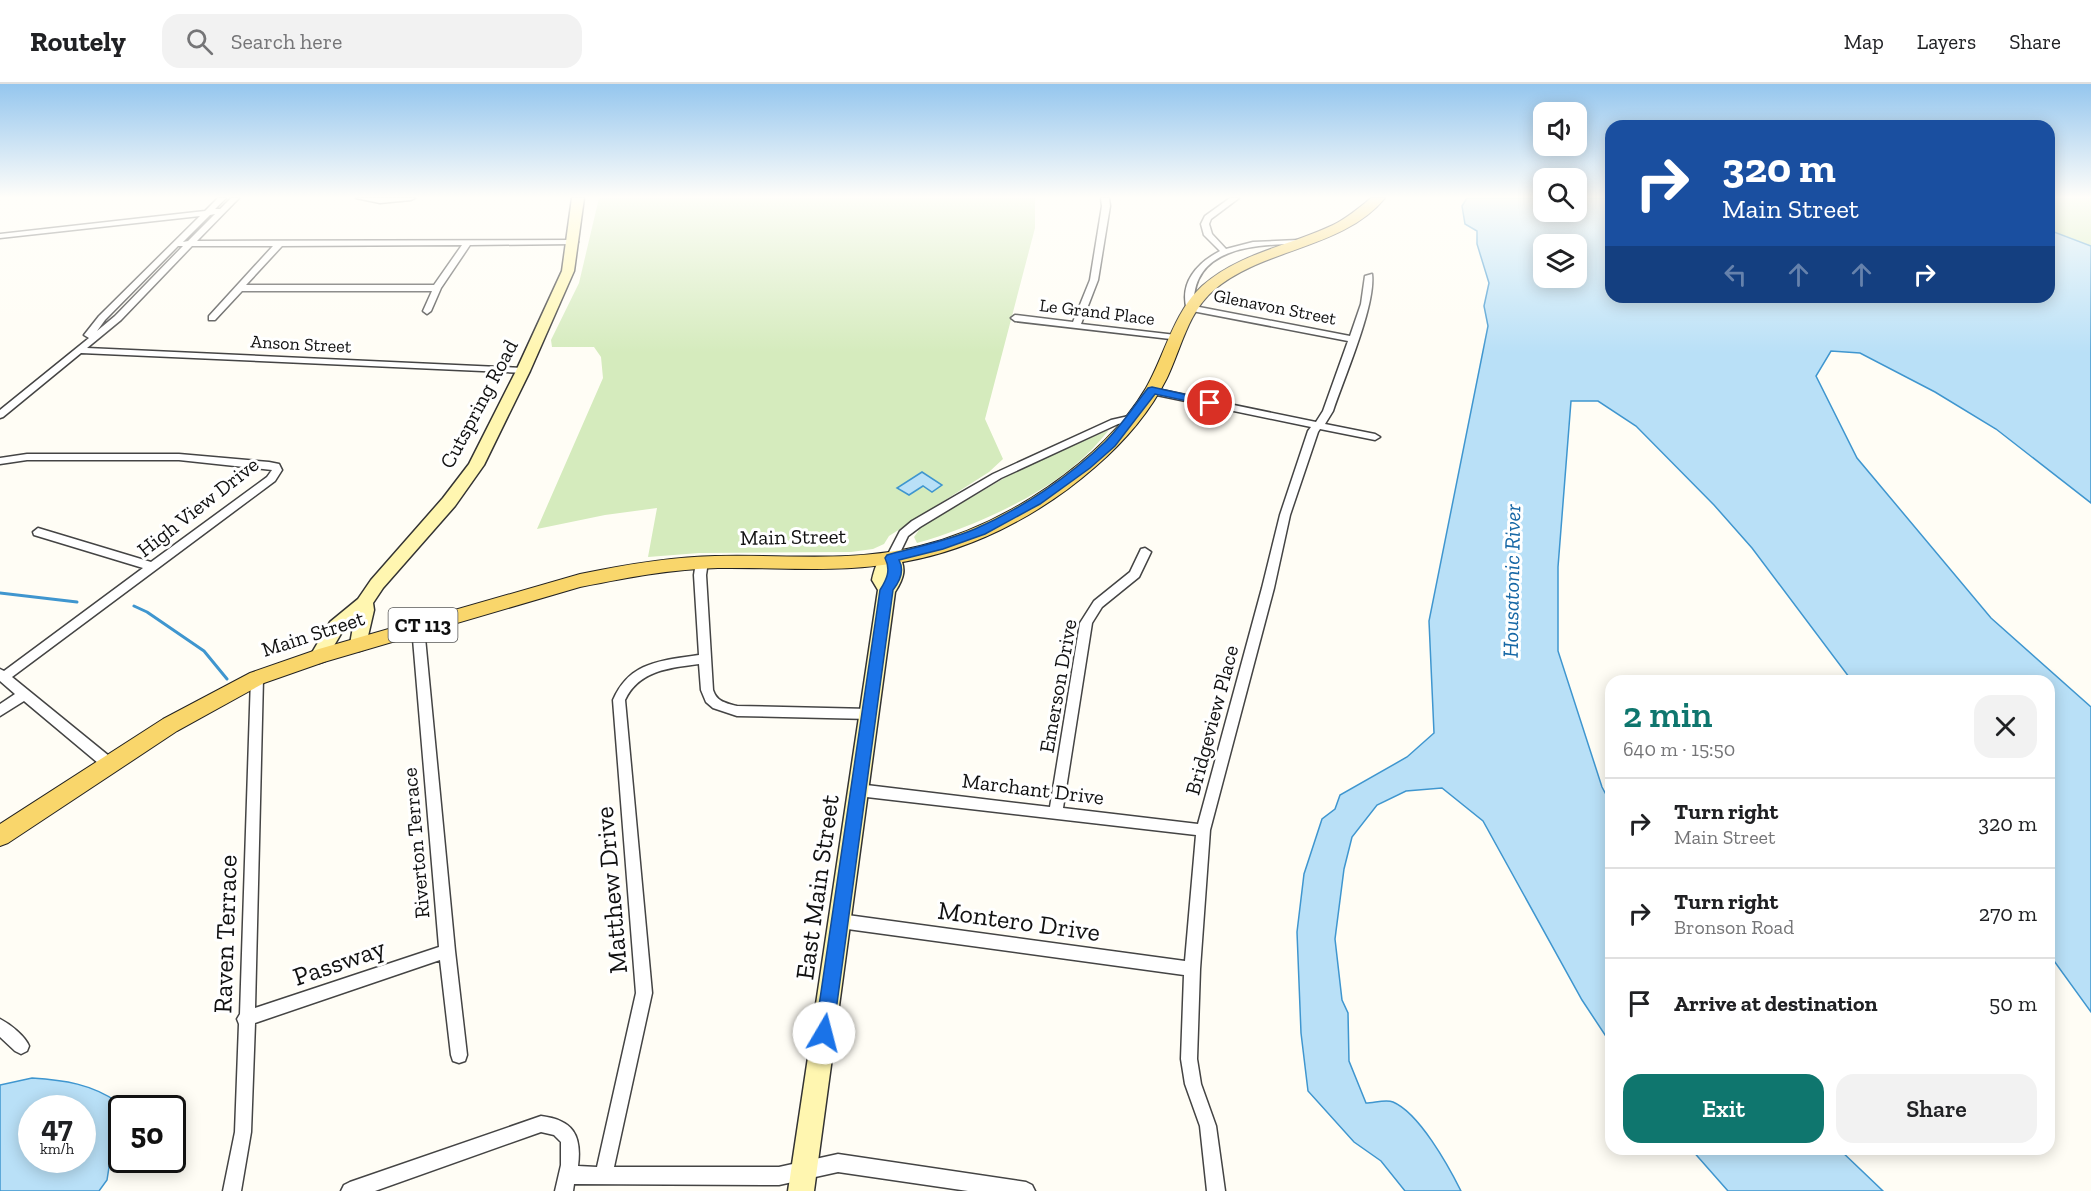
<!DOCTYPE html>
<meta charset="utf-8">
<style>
:root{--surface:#fff;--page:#f2f2f2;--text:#202124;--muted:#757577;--line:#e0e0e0;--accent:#0f766e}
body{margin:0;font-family:"Zilla Slab",serif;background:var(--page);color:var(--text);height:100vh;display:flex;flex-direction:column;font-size:22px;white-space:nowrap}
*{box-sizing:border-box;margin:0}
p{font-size:20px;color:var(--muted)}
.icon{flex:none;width:33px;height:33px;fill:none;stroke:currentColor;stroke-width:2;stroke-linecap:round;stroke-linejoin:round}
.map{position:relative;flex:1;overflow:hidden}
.panel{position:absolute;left:1605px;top:591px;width:450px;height:480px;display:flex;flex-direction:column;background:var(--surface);border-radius:18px;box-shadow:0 3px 15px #0003}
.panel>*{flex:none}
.guide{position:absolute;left:1605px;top:36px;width:450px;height:183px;border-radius:18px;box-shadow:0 3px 15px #0003;background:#1a4fa0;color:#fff;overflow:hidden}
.tools{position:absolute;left:1533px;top:18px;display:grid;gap:12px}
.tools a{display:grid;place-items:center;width:54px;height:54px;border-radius:12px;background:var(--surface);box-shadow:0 3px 15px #0003;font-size:30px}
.speed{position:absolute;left:18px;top:1011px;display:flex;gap:12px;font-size:30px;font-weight:700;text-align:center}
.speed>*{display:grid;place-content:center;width:78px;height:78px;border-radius:50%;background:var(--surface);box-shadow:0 3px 15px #0003;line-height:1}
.speed small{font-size:15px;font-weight:400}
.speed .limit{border:3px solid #111;border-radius:9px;background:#fff;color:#111}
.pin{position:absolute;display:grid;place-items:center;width:51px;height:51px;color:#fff;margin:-26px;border:3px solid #fff;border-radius:50%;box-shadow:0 2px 6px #0007}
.me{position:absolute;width:66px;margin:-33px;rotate:8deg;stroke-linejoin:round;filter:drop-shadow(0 0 4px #0008)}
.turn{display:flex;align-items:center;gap:21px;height:126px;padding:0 18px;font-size:27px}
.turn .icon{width:78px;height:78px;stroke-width:2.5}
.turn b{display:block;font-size:42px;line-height:51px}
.lanes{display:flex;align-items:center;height:57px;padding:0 18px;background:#0003;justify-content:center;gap:30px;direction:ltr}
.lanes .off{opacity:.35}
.round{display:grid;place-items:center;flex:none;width:63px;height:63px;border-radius:18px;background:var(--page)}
.overview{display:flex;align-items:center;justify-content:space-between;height:102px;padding:0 18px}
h1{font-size:36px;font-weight:600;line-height:45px;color:var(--accent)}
.button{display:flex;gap:12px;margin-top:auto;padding:12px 18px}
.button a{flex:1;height:69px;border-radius:18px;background:var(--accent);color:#fff;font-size:24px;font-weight:600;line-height:69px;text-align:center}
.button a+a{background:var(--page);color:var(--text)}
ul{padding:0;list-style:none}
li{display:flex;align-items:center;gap:18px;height:90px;padding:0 18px;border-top:2px solid var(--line)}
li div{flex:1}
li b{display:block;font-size:22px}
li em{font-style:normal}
header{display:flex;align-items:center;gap:36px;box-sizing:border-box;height:84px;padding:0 30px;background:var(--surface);border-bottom:2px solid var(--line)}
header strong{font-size:28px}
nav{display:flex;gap:33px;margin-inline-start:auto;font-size:21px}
.search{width:420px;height:54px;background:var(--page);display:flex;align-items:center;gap:15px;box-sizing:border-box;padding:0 21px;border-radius:18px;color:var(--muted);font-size:22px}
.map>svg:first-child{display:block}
.green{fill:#d5ebbd}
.water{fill:#b9e0f7;stroke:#3f96cf;stroke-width:1.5;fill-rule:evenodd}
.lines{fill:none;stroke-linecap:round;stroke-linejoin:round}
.stream{stroke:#3f96cf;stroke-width:3}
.street-casing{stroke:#444;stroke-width:3}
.secondary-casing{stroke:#333;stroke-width:3}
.primary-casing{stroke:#222;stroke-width:2}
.street{fill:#fff;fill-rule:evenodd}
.secondary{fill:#fff6b0;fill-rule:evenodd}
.primary{fill:#f9d66b;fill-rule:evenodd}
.route{fill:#1a73e8;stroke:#114b97;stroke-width:1.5}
.labels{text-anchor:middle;stroke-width:6;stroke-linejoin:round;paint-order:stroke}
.far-street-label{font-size:18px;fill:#111;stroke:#fff}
.shield{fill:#fff;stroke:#585858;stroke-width:1.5}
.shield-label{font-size:20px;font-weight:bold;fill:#111}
.street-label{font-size:21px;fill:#111;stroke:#fff}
.water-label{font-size:22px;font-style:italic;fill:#1768a6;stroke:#fff}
.near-street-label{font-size:26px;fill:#111;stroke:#fff}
</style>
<header>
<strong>Routely</strong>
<div class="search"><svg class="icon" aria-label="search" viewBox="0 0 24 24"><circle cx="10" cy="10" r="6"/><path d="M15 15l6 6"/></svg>Search here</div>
<nav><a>Map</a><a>Layers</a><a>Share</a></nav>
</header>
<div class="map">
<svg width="2091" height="1107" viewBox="0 0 2091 1107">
<rect width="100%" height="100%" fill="#fffdf5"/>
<path class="green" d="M599,114H1035V144L985,335L1003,375L989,388L889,452L884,460L873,465L851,468L699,469L648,473L657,424L605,431L537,445L603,294L601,273L594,263H552L551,256L579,199Z
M2049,114H2091V162L2049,146Z
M1109,346C1101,355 1093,365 1084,373C1043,412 971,444 917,459L914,453L921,443L1023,383Z"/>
<path class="water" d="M1467,114H1543L1544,128H1576L1577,114H1611V213H2049V146L2091,162V419L1996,345L1935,308L1860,269L1831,267L1816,292L1857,374L1991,534L2091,623V928L2049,870V597H1852L1752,464L1714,421L1636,342L1598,317H1571L1558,483V567L1602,703L1611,720V960L1582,916L1483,737L1442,704L1406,707L1377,721L1352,753L1344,785L1335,855L1342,916L1348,929L1349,977L1366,1019C1374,1019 1386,1015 1393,1018C1419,1029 1448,1081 1461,1107H1405L1381,1077L1354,1058L1308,1007L1301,949L1297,848L1304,790L1322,735L1335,725L1340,711L1407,673L1434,649L1429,537L1488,242L1484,222L1489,199L1477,160V147L1465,140L1462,122ZM1544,160H1576V194H1544Z
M922,388L942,401L932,408L923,402L909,411L897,404Z
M32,994C64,996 92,1000 119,1019L107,1096L99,1107H0V1001ZM32,1024H82V1076H32Z
M1691,1065H1839L1883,1107H1728Z"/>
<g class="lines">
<path class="stream" d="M0,509L77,518
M134,522L147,528L204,567L227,595"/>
<defs>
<path id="street" d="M218,114H226L215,125H220L231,114H239L197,157L574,156L578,158L574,160L470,161L441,204L431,227L427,230L423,227L432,207H242L215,236H209V232L273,162H192L121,236L87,264L523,284L526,285V289L81,269L3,333L0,334V326L89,254L84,251L99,232L200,132L0,154V150L205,127ZM215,130L188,157L183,158L210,131ZM462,161L434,201H246L282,162ZM178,162H183L115,232L97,247L105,236Z
M356,114H415L411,116L380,119Z
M1101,114H1109L1110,122L1098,196L1081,240L1176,251L1179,252V256L1015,237L1011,234L1015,231L1073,238L1090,196L1102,122Z
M1230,114H1239L1211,135L1209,140L1212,150L1226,165L1253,158L1298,156L1302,158L1298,160C1254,160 1191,164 1194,222L1350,252L1361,220L1365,192L1372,190C1376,221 1344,294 1333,327L1325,340L1375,350L1380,353L1375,356L1320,345L1318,348L1290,431L1274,504L1210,746L1200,885L1197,975L1201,1000L1216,1042L1225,1107H1207L1200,1042L1185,1000L1181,975L1184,891L840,844L835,842L833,837L835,832L840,830L1185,877L1196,751L858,712L853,710L851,706L853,702L858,700L1050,723L1080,539L1094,517L1130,488L1141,465L1145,464L1151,468L1139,493L1102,523L1092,539L1063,724L1198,740L1262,504L1280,431L1308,347L1311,343L1152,310L1147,307L1152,304L1316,338L1323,327L1348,257L1187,226C1179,199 1197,179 1220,167L1204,151L1201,140L1205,132Z
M1133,331L1136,332V336L1118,340L1001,394L920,443L908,452L896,477L892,478L886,474L900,447L912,437L993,390L1111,336Z
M27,370H179L269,378L279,380L282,386L275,397L12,593L114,676L116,680L114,684L109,685L104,684L24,617L0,632V620L15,610L0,597V585L4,587L143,484L34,451L33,448L38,444L151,478L267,393L272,386L179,376H27L0,380V374Z
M702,474L708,478L706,491L713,606C717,618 726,619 737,622L870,625L875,627L876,630L875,633L870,635L737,632L713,624L706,618L701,606L699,580C670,584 639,586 625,616L652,909L614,1083H779L838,1070L1026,1098L1032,1101L1035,1107H968L838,1088L779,1101L574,1100L573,1107H555L561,1081V1058L554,1051L541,1048L375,1107H341L344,1101L350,1098L541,1032C573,1036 582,1051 578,1082L597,1083L636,909L613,616C630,577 661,577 699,571L694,491L696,478Z
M418,539L424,543L455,867L467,971L465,977L459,979L453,977L451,971L440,876L255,939L251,1048L241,1107H223L235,1048L239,940L237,935L240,930L251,594L253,591H261L263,594L255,924L439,863L412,543Z
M0,935C10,940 25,952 29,962L27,967L21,970L15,967L0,953Z"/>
<path id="secondary" d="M572,114H584L574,187L530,287L484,381L455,422L383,504L373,519L374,526L365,565L359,567L353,565L350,560L354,537L342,548L325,577L319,579L313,577L310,572L330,538L358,515L371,496L443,414L469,380L516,287L562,187Z
M892,468L898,470C907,484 904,494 895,508L814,1107H788L878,506L872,496C875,483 878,472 892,468Z"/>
<path id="primary" d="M1371,114H1385C1343,165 1263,164 1214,206C1188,228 1181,265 1167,294C1150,328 1124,358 1095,383C1038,433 965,470 890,480C833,489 775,483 718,484C671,485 625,494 580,503L324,578L264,599L177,647L8,759L0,762V740L163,635L250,589L319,565L580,490C624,481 669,473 715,472C783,470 853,479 920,462C1003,442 1102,378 1146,304C1165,271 1173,229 1202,202C1239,169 1289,162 1333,141C1347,134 1359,124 1371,114Z"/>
</defs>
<use href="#street" class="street-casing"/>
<use href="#secondary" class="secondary-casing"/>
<use href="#primary" class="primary-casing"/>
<use href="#street" class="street"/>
<use href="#secondary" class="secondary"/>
<use href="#primary" class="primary"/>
</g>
<linearGradient id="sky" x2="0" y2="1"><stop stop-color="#95c6ee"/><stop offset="0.42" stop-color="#fffefa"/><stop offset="1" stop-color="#fffefa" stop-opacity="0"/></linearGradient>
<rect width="2091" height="269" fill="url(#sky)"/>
<path class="route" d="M1152,303L1214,317L1215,319L1210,322L1155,310L1115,362L1090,384L1040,420L985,450L943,465L899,476C905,487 900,497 893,506L833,949L830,955L824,958L817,955L815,949L880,506C887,495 891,486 885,474L887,471C916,463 947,457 975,445C1021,425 1069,393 1105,358C1121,342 1134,322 1148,304Z"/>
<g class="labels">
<g class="far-street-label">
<text transform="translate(1275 223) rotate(11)" y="6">Glenavon Street</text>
<text transform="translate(1097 228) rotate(7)" y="6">Le Grand Place</text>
<text transform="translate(301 260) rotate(3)" y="6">Anson Street</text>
</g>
<rect class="shield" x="388.5" y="524" width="69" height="34" rx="4.5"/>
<g class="shield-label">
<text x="423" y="548">CT 113</text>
</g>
<g class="street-label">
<text transform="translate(479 320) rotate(-62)" y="7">Cutspring Road</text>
<text transform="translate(198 423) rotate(-38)" y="7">High View Drive</text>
<text transform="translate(793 453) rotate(-1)" y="7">Main Street</text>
<text transform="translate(313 550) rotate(-18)" y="7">Main Street</text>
<text transform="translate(1058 602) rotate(-80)" y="7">Emerson Drive</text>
<text transform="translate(1212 636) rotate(-75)" y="7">Bridgeview Place</text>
<text transform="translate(1033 705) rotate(7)" y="7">Marchant Drive</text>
<text transform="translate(416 759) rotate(-95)" y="7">Riverton Terrace</text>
</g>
<g class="water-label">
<text transform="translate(1511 497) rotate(-89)" y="8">Housatonic River</text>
</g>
<g class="near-street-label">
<text transform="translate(817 803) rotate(-82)" y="9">East Main Street</text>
<text transform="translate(611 806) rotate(-95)" y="9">Matthew Drive</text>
<text transform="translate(1019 837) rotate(8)" y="9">Montero Drive</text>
<text transform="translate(225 850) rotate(-88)" y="9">Raven Terrace</text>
<text transform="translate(339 878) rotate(-19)" y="9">Passway</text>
</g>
</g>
</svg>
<div class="tools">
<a><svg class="icon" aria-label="sound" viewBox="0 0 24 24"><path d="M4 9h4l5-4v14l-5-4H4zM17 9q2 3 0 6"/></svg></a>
<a><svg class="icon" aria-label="search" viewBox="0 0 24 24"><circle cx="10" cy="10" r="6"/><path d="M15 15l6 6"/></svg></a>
<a><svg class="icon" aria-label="layers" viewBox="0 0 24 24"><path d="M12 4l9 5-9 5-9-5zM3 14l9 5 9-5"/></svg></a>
</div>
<div class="speed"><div>47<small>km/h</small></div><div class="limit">50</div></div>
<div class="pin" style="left:1210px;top:319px;background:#d93025"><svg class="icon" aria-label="arrive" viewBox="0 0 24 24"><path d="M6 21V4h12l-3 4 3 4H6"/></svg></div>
<svg class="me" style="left:824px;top:949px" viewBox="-20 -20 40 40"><circle r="19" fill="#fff"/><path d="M0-13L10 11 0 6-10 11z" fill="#1a73e8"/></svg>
<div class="guide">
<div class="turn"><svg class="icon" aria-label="right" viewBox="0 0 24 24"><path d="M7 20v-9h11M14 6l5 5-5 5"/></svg><div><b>320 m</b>Main Street</div></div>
<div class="lanes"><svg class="icon off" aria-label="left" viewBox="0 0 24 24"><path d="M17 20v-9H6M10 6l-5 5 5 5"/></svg><svg class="icon off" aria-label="ahead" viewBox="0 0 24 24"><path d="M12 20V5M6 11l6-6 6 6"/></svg><svg class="icon off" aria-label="ahead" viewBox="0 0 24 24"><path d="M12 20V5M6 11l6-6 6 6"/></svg><svg class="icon" aria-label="right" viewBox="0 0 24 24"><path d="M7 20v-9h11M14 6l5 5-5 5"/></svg></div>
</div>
<section class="panel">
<div class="overview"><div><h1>2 min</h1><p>640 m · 15:50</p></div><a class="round"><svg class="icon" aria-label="close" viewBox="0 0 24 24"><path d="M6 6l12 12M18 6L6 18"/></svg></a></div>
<ul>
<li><svg class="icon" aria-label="right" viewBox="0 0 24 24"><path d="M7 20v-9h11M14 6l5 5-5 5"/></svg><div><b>Turn right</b><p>Main Street</p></div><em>320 m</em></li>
<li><svg class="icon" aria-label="right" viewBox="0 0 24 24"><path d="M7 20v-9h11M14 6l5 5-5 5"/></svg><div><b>Turn right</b><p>Bronson Road</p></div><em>270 m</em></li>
<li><svg class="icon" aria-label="arrive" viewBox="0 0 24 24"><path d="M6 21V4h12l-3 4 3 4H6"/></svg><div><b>Arrive at destination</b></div><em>50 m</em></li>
</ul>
<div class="button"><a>Exit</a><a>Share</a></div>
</section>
</div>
